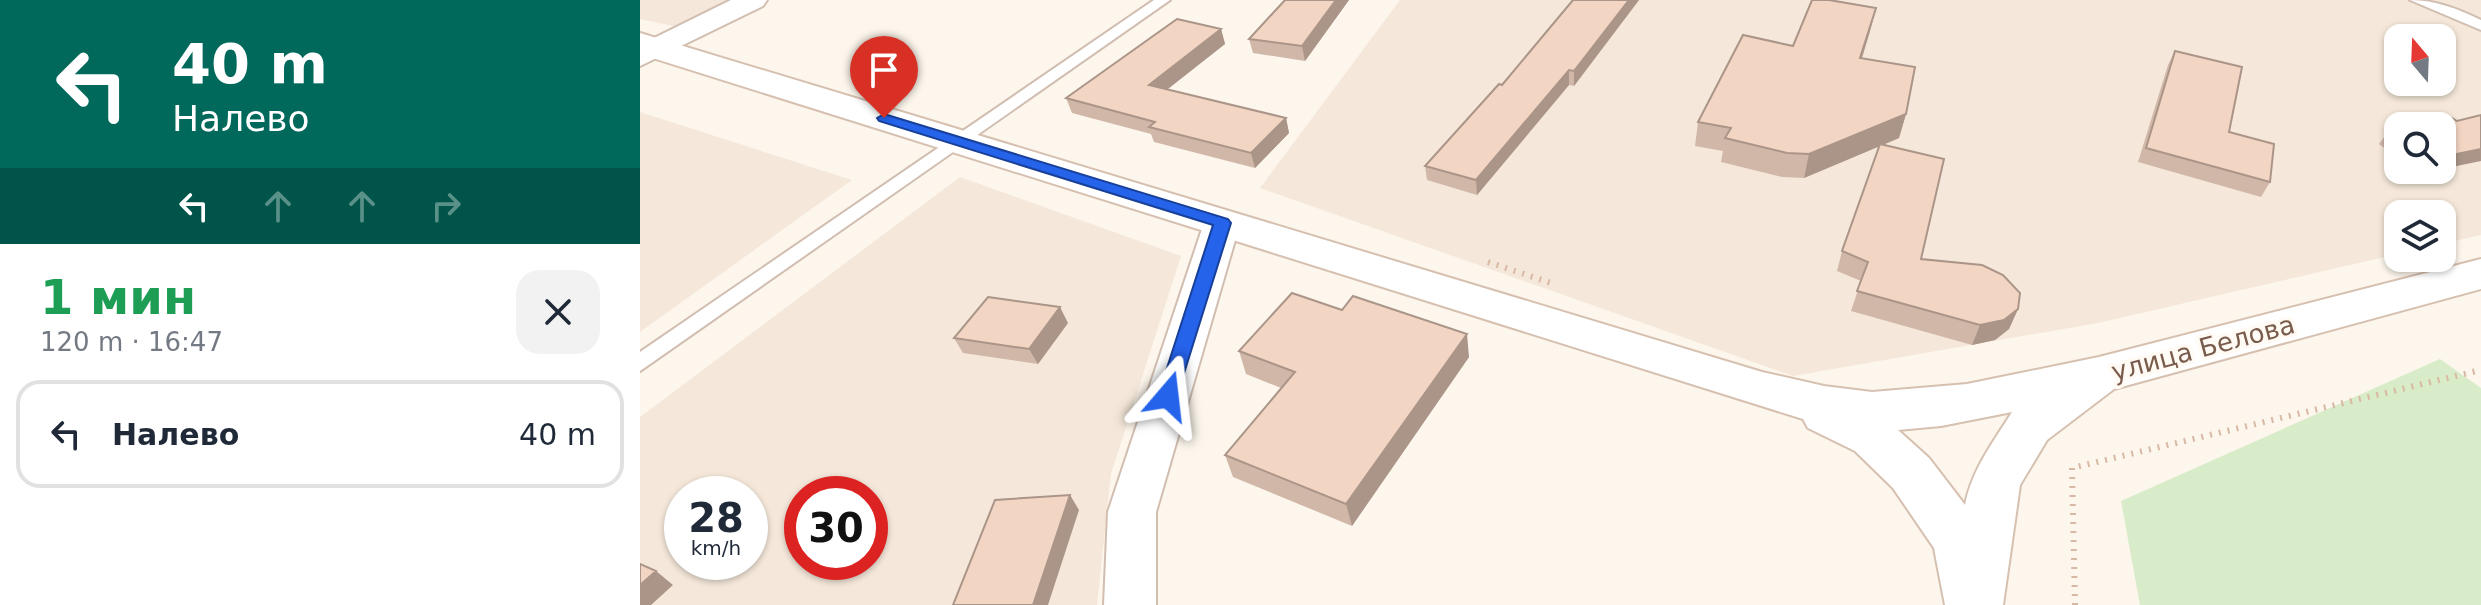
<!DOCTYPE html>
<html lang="ru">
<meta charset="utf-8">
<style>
:root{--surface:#fff;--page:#f2f2f3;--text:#1f2937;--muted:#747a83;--line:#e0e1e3}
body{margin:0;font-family:"DejaVu Sans",sans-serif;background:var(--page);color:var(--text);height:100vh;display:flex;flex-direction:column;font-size:30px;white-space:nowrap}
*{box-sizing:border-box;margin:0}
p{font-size:26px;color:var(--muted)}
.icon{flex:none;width:44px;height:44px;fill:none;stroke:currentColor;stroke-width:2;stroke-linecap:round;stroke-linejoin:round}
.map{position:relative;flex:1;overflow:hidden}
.panel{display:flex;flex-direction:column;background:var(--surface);width:640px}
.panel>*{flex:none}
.banner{background:#00695c;color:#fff;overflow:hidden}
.needle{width:52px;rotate:341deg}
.buttons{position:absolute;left:1744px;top:24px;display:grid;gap:16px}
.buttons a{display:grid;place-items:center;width:72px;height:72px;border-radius:16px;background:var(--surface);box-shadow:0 2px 6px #0004;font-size:40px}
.speed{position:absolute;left:24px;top:476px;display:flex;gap:16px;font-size:40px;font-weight:700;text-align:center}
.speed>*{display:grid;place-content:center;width:104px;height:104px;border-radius:50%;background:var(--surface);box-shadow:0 2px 6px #0004;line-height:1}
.speed small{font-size:20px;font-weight:400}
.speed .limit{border:12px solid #d22;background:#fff;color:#111}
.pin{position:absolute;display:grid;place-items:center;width:68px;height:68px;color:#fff;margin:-82px -34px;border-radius:50% 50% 50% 0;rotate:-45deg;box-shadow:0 0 8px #0007}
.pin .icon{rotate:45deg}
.me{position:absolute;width:88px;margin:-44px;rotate:17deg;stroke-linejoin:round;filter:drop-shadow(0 0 6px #0008)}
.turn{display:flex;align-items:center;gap:28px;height:168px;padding:0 40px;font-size:36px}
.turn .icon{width:104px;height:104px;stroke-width:2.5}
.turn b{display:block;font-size:56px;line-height:68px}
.lanes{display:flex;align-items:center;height:76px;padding:0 40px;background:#0003;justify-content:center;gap:40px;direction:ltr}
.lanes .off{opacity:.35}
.round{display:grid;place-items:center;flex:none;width:84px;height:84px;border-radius:24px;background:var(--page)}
.overview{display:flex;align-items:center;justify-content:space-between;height:136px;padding:0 40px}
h1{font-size:48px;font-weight:700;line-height:60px;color:#1e9e55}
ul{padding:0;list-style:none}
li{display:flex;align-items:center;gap:24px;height:108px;margin:0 16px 12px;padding:0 24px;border:4px solid var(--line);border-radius:24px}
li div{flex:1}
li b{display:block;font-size:30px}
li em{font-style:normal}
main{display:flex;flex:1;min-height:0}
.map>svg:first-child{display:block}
.residential{fill:#f5e8da;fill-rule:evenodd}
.green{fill:#d8ecc9}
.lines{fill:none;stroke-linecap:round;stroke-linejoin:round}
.lane-casing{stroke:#d1beb0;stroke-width:4}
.street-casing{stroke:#d1beb0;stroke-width:4}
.secondary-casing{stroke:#d6c0b0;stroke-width:4}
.path{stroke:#d9b8a5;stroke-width:6;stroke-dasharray:2 7;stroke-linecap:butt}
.lane{fill:#fff;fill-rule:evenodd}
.street{fill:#fff;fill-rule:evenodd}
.secondary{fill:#fff;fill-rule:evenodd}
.wall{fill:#d1b7a8}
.shaded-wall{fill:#aa9588}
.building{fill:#f3d5c3;stroke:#aa9588;stroke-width:2}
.route{fill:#2563eb;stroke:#184099;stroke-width:2}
.labels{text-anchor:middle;stroke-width:7;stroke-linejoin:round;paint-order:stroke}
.street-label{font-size:26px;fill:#7a5c4d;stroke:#fffaf3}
</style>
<main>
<section class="panel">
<div class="banner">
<div class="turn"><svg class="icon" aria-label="left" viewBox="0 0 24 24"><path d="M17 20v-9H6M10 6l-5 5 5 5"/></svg><div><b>40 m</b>Налево</div></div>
<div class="lanes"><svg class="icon" aria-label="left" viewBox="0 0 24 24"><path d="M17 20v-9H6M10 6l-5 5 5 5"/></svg><svg class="icon off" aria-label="ahead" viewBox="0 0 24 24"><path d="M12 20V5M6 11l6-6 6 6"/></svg><svg class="icon off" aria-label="ahead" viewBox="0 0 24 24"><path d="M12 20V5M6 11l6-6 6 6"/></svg><svg class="icon off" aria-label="right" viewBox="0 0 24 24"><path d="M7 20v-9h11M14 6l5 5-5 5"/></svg></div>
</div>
<div class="overview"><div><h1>1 мин</h1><p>120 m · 16:47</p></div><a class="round"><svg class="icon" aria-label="close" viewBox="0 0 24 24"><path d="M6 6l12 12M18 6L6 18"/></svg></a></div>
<ul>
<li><svg class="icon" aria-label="left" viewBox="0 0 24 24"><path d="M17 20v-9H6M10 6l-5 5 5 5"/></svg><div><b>Налево</b></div><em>40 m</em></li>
</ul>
</section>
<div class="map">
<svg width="1841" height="605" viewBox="0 0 1841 605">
<rect width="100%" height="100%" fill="#fdf6ec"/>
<path class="residential" d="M0,0H105L48,29L0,19Z
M760,0H1841V235L1802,244V214H1758V254L1458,323L1153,376L620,188ZM1758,38H1802V82H1758ZM1758,126H1802V170H1758Z
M0,112L212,180L0,332Z
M320,177L541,256L471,474L457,605H0V417ZM42,494H110V562H42ZM162,494H230V562H162Z"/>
<path class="green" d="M1800,359L1841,388V605H1500L1481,501Z"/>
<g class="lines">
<defs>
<path id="lane" d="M514,0H530L0,371V352Z
M1770,0C1796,0 1818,9 1841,20V30Z"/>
<path id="street" d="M91,0H127L123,6L0,66V45Z
M582,211L595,214L600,223L516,512V605H464L468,512L564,223L569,214Z"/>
<path id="secondary" d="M0,33L1122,372L1184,386L1232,392L1327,384L1459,357L1841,259V289L1474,389L1407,440L1380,485L1363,605H1305L1294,548L1253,488L1215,451L1168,428L1163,419L0,54ZM1372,412C1353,443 1332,469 1325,505L1289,458L1258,430L1301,426Z"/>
</defs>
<use href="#lane" class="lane-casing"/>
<use href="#street" class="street-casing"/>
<use href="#secondary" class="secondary-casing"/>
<path class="path" d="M848,262L914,284
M1435,605L1432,468L1841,370"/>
<use href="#lane" class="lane"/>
<use href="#street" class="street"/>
<use href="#secondary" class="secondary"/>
</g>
<path class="wall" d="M645,0H709L665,61L613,53L609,39Z
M999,0L934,86L929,85L837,195L787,180L785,166Z
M581,29L585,44L527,89L646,118L649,133L615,168L514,142L511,134L432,113L426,98Z
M1230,31L1222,59L1266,114L1259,138L1243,145L1281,259L1378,309L1369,329L1355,340L1332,345L1211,311L1221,281L1197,271L1202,251L1240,146L1164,178L1142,177L1081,162L1083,151L1055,146L1058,122L1153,46Z
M1535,51L1589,132L1630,182L1621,197L1498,162L1528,65Z
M1758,128V158L1739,144L1750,129Z
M428,323L398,364L323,353L314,338Z
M599,351L829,357L712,526L593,477L585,455L641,388L606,374Z"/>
<path class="shaded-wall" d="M696,0H709L665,61L662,46Z
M989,0H999L934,86V71Z
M1236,8L1230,31L1214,82L1220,58Z
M581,29L585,44L514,100L509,85Z
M929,70V85L837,195L836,180Z
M1266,114L1259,138L1164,178L1169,154Z
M646,118L649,133L615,168L611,153Z
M1841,149V161L1802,169V157Z
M1784,170H1799L1781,174Z
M420,307L428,323L398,364L389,349Z
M1378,309L1369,329L1355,340L1332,345L1340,325Z
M827,334L829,357L712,526L706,504Z
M430,495L439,510L408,605H393Z
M16,571L33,585L11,605H0V585Z"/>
<path class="building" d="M645,0H696L662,46L609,39Z
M933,0H989L934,71L929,70L836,180L785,166L859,84L862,85Z
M1172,0H1189L1236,8L1220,58L1275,67L1266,114L1169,154L1147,153L1085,138L1091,128L1058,122L1103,35L1153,46Z
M537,19L581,29L509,85L646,118L611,153L509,127L515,122L426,98Z
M1535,51L1602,67L1589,132L1634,144L1630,182L1506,148Z
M1841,115V149L1802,157V126H1768L1812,118L1817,121Z
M1758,128V135L1750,129Z
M1240,144L1304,159L1281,259L1342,265L1363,275L1380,293L1378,309L1364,320L1340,325L1217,291L1228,262L1202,251Z
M652,293L702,310L713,296L827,334L706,504L585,455L655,372L599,351Z
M348,297L420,307L389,349L314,338Z
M430,495L393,605H313L355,500Z
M0,564L16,571L0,585Z"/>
<path class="route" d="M244,114L588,219L591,223L535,402H521L518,396L573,225L239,121L237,118Z"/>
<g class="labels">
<g class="street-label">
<text transform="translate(1563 348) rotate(-15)" y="9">улица Белова</text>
</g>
</g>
</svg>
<div class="buttons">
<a><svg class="needle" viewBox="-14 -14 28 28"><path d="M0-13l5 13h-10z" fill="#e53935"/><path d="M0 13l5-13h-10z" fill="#747a83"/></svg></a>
<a><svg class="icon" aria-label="search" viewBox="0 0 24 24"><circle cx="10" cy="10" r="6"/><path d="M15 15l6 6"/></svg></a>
<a><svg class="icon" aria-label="layers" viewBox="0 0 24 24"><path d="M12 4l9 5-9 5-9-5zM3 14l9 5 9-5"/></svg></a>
</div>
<div class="speed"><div>28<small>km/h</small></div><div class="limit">30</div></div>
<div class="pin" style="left:244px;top:118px;background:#d93025"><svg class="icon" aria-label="arrive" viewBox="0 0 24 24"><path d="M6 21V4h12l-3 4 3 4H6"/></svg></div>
<svg class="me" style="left:528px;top:396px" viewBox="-20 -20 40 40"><path d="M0-17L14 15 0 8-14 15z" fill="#2563eb" stroke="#fff" stroke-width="4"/></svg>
</div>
</main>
